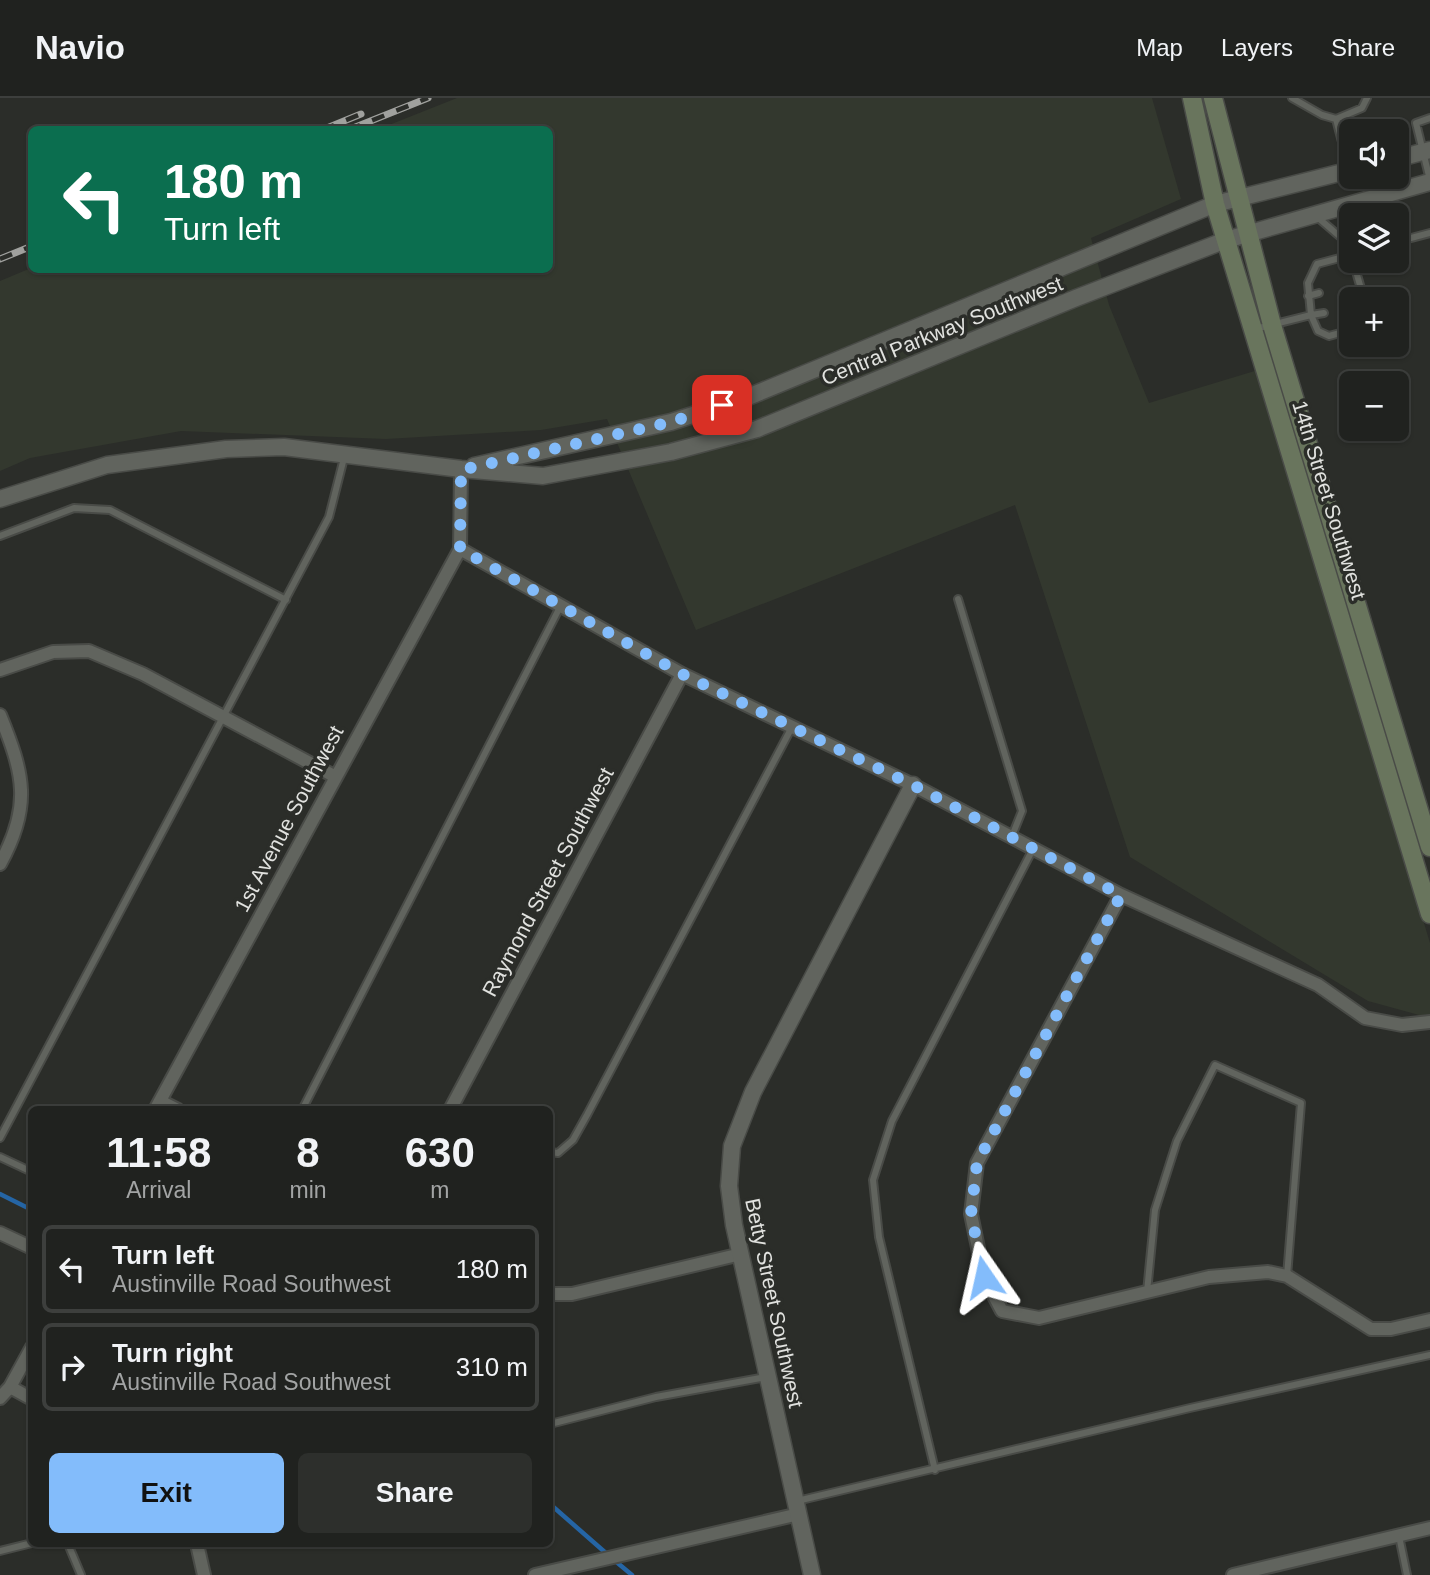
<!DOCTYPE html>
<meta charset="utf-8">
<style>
:root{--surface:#20221f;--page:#2d2f2c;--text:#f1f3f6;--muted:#a2a4a4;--line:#3d3f3d;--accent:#83bcfb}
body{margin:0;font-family:Arial,sans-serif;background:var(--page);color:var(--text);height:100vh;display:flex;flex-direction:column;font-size:26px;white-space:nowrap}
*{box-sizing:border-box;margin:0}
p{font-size:23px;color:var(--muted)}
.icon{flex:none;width:38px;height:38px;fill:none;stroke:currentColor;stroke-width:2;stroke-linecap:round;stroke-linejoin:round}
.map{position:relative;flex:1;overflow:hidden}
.panel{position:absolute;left:28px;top:1008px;width:525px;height:441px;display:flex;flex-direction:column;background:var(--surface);border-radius:10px;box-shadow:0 2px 5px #0004,0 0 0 2px var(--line)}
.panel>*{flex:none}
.banner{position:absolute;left:28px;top:28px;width:525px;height:147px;border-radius:10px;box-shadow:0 2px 5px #0004,0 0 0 2px var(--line);background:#0b6e4f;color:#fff;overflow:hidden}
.fabs{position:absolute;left:1339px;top:21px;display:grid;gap:14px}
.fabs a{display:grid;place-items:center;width:70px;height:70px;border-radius:10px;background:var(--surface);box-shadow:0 2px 5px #0004,0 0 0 2px var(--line);font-size:35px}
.pin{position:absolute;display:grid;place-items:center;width:60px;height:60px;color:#fff;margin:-30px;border-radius:14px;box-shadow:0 4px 10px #0006}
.me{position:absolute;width:77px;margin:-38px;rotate:349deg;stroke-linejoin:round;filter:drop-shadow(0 0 5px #0008)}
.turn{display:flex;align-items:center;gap:24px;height:147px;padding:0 21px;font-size:32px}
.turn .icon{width:91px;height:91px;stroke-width:2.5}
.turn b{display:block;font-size:49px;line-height:60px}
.eta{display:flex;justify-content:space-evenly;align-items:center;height:119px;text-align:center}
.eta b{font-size:42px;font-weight:700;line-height:49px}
.cta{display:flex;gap:14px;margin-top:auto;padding:14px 21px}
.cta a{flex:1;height:80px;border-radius:10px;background:var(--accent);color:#111;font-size:28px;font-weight:700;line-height:80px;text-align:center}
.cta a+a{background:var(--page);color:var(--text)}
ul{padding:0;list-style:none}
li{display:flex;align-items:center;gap:21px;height:88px;margin:0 14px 10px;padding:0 7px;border:4px solid var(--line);border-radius:10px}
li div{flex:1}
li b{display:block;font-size:26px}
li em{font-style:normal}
header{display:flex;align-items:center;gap:42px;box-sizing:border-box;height:98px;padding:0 35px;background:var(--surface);border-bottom:2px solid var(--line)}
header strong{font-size:33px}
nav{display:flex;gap:38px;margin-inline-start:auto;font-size:24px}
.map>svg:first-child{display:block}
.built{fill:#33382e}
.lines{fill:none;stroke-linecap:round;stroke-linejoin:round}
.stream{stroke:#2565a5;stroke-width:4.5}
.service-casing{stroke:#494b47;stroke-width:10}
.minor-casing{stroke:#494b47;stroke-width:16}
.tertiary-casing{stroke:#494b47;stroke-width:19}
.secondary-casing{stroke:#494b47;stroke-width:21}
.service{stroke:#61645e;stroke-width:6}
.minor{stroke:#61645e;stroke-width:12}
.tertiary{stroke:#61645e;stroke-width:16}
.secondary{stroke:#69755d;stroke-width:18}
.rail-casing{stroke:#a0a19e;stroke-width:7}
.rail{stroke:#2b2d29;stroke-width:4.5;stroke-dasharray:13;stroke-linecap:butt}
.route{stroke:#83bcfb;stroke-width:12;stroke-dasharray:0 21.6}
.labels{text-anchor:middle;stroke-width:7;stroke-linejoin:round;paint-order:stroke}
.street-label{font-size:21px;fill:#e1e2df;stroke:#2b2d29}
</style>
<header>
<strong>Navio</strong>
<nav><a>Map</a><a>Layers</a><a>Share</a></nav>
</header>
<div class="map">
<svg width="1430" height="1477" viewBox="0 0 1430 1477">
<rect width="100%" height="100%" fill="#2b2d29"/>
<path class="built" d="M457,0H1152L1181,101L1091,140L1109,207L1149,305L1258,272L1430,845V920L1368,903L1130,759L1015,407L696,532L607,321L541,332L386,341L181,333L30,360L0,373V183L31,170L550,172V32L379,31Z"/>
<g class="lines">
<path class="stream" d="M0,1096L32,1112
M550,1406L607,1456
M614,1462L632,1477"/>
<defs>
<path id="service" d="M1292,0L1322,17L1336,21L1349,71
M1336,21L1362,10L1367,0
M1430,82L1416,25L1430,20
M1316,118L1344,142L1351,120
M1396,144L1430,135
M1353,163L1364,201
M1308,198L1319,195
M1324,215L1311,217L1308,185L1317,166L1351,157L1344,142
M1255,231L1311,217L1318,233L1329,238L1351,232
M0,438L74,410L110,412L286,502
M958,501L1022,713L1012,738
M302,1012L560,509
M0,1040L329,419L345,356
M550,1054L558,1055L573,1042L587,1017L792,629
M0,1059L32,1074
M1147,1194L1155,1112L1177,1043L1215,967L1301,1005L1287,1178
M550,1326L656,1299L766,1279
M935,1372L879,1139L873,1082L892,1023L1033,751
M797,1403L1190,1310L1430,1257
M1399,1438L1407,1477
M68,1446L81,1477
M0,1453L32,1445"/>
<path id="minor" d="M460,451L682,576L913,687L1121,797L1318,887L1365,920L1402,927L1430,924
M0,572L53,554L89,553L143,576L334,678
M0,617C24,676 32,708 0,766
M1121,797L977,1065L971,1116L984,1179L1002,1213L1039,1220L1209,1179L1268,1174L1287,1178L1371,1231H1391L1430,1222
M160,1003L178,1012
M155,1012L460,451L461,371
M450,1012L682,576
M0,1135L32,1150
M550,1196H572L741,1156
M10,1289L32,1301
M0,1300L10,1289L32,1249
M197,1446L204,1477
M535,1477L799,1416
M1233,1477L1430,1430"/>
<path id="tertiary" d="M1396,61L1430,52
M474,368L671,324L748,299L1215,106L1351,72
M0,401L107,367L226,351L284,349L461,371L543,378L671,354L757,331L1076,200L1226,142L1430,84
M812,1477L734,1127L729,1088L732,1048L753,994L913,687"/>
<path id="secondary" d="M1192,0L1215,106L1430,816
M1213,0L1272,227L1430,749"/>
</defs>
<use href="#service" class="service-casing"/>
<use href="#minor" class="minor-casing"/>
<use href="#tertiary" class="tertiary-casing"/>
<use href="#secondary" class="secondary-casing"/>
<use href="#service" class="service"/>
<use href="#minor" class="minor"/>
<use href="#tertiary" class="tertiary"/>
<use href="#secondary" class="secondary"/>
<defs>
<path id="rail" d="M322,32L361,16
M348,32L428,0
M0,161L32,148"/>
</defs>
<use href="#rail" class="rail-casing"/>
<use href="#rail" class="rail"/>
</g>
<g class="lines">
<path class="route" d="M722,307L671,324L461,372L460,451L682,576L913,687L1121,797L977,1065L971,1116L984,1179"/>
</g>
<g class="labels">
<g class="street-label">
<text transform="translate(942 233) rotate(-22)" y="7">Central Parkway Southwest</text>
<text transform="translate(1329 402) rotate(73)" y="7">14th Street Southwest</text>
<text transform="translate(289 721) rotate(-62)" y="7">1st Avenue Southwest</text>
<text transform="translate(548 784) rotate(-62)" y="7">Raymond Street Southwest</text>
<text transform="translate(774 1205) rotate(78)" y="7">Betty Street Southwest</text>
</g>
</g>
</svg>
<div class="fabs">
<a><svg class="icon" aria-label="sound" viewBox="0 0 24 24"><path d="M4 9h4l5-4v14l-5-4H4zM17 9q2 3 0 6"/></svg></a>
<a><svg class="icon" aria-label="layers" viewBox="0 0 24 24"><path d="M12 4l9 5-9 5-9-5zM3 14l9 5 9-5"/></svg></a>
<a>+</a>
<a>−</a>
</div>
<div class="pin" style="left:722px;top:307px;background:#d93025"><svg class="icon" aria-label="arrive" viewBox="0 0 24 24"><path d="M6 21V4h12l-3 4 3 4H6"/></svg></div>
<svg class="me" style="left:984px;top:1179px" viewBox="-20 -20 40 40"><path d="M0-17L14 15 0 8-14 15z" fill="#83bcfb" stroke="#fff" stroke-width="4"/></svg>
<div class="banner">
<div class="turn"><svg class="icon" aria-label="left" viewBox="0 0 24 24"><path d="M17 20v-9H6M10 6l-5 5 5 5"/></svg><div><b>180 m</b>Turn left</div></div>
</div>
<section class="panel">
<div class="eta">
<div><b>11:58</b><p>Arrival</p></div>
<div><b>8</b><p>min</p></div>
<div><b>630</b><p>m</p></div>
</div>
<ul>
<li><svg class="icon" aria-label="left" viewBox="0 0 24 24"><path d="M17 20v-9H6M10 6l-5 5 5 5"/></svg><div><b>Turn left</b><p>Austinville Road Southwest</p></div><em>180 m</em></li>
<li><svg class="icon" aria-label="right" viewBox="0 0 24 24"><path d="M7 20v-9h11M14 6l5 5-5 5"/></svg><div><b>Turn right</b><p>Austinville Road Southwest</p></div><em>310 m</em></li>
</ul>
<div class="cta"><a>Exit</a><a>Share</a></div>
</section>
</div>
